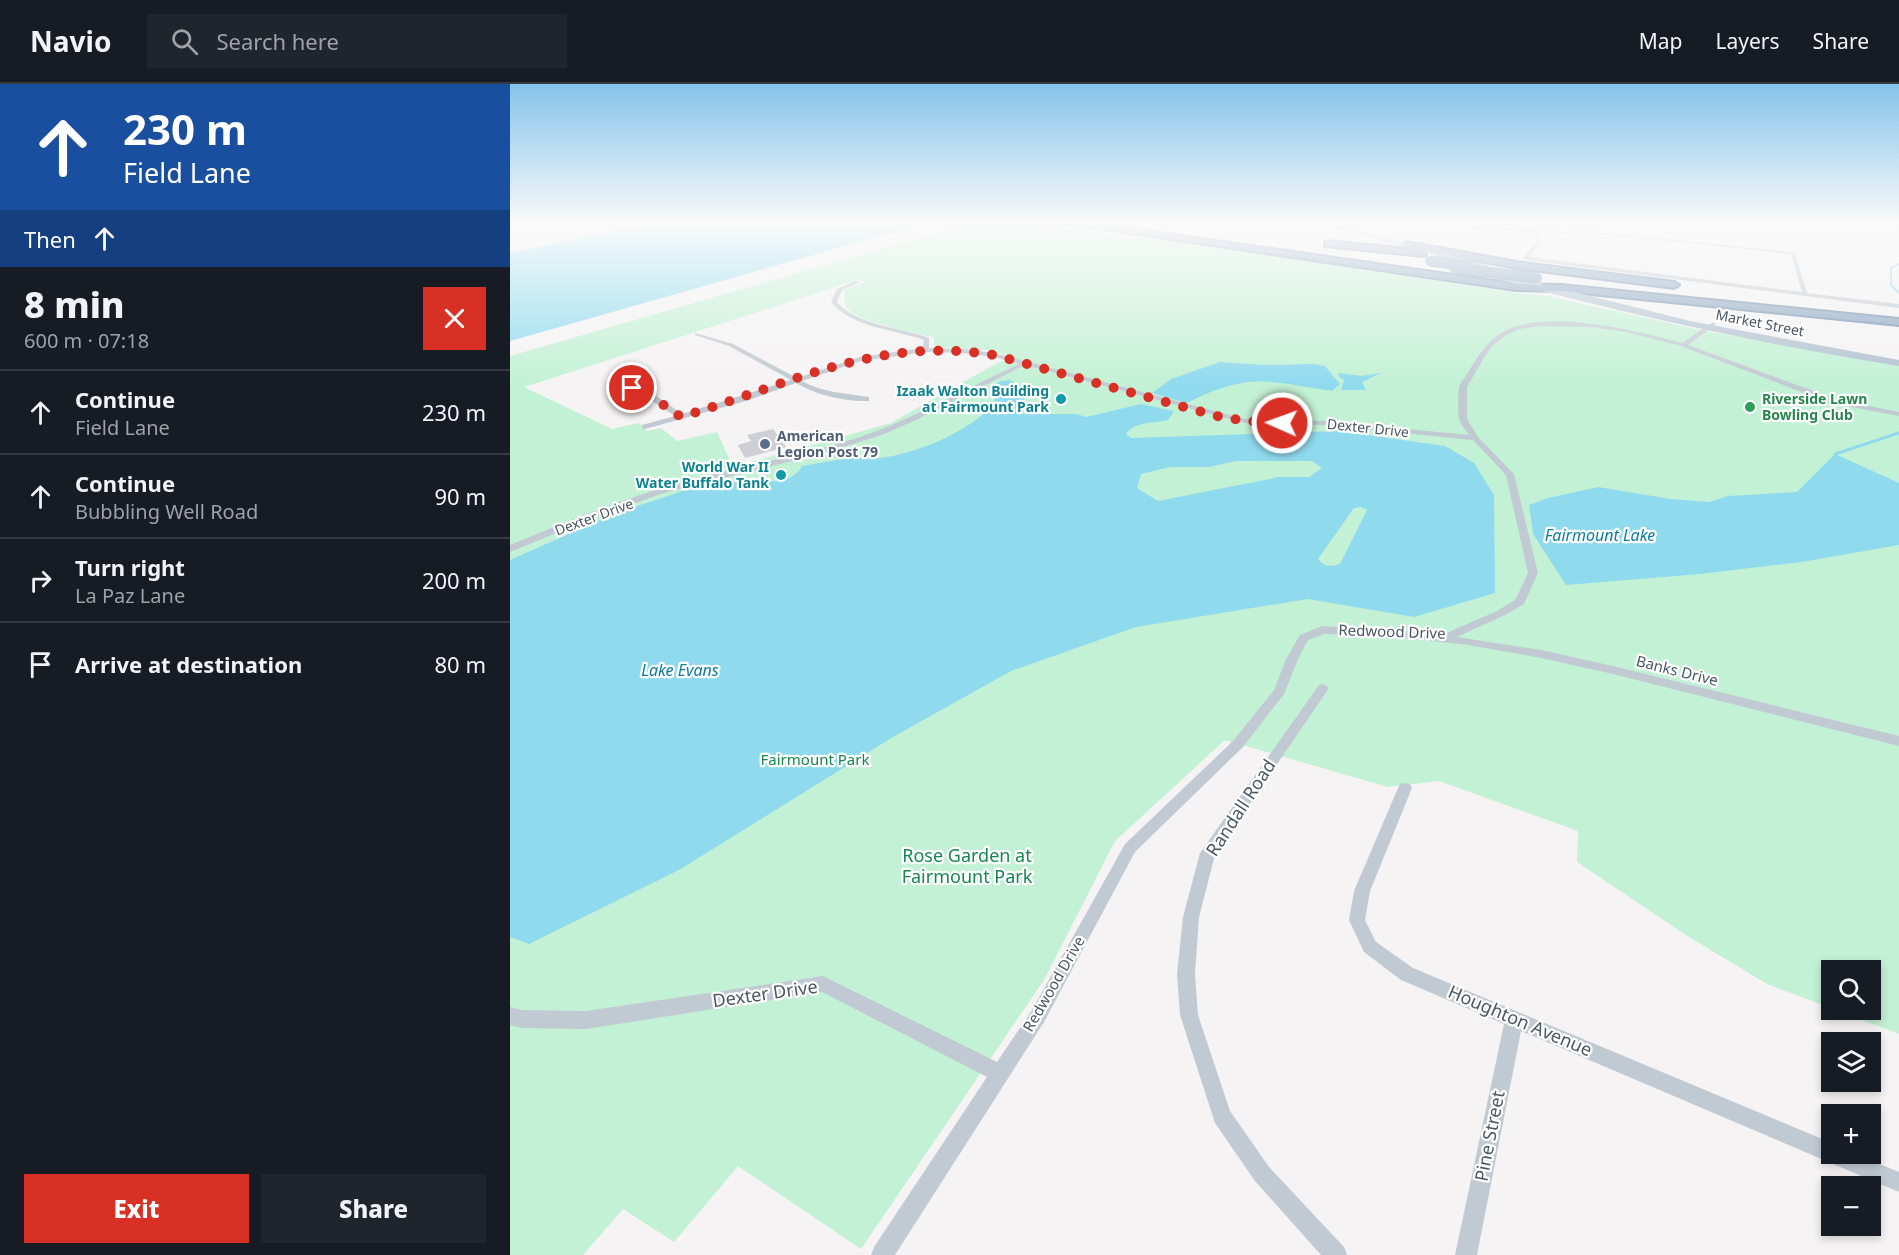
<!DOCTYPE html>
<meta charset="utf-8">
<style>
:root{--surface:#171b24;--page:#20242c;--text:#f1f3f6;--muted:#9ea1a6;--line:#363941;--accent:#d93025}
body{margin:0;font-family:"Noto Sans",sans-serif;background:var(--page);color:var(--text);height:100vh;display:flex;flex-direction:column;font-size:22px;white-space:nowrap}
*{box-sizing:border-box;margin:0}
p{font-size:20px;color:var(--muted)}
.icon{flex:none;width:33px;height:33px;fill:none;stroke:currentColor;stroke-width:2;stroke-linecap:round;stroke-linejoin:round}
.map{position:relative;flex:1;overflow:hidden}
.drawer{display:flex;flex-direction:column;background:var(--surface);width:510px}
.drawer>*{flex:none}
.banner{background:#1a4fa0;color:#fff;overflow:hidden}
.fabs{position:absolute;left:1311px;top:876px;display:grid;gap:12px}
.fabs a{display:grid;place-items:center;width:60px;height:60px;border-radius:0px;background:var(--surface);box-shadow:0 3px 9px #0003;font-size:30px}
.pin{position:absolute;display:grid;place-items:center;width:51px;height:51px;color:#fff;margin:-26px;border:3px solid #fff;border-radius:50%;box-shadow:0 2px 6px #0007}
.me{position:absolute;width:66px;margin:-33px;rotate:272deg;stroke-linejoin:round;filter:drop-shadow(0 0 4px #0008)}
.turn{display:flex;align-items:center;gap:21px;height:126px;padding:0 24px;font-size:27px}
.turn .icon{width:78px;height:78px;stroke-width:2.5}
.turn b{display:block;font-size:42px;line-height:51px}
.then{display:flex;align-items:center;height:57px;padding:0 24px;background:#0003;gap:12px;font-size:22px}
.round{display:grid;place-items:center;flex:none;width:63px;height:63px;border-radius:0px;background:var(--page)}
.headline{display:flex;align-items:center;justify-content:space-between;height:102px;padding:0 24px}
h1{font-size:36px;font-weight:800;line-height:45px}
.cta{display:flex;gap:12px;margin-top:auto;padding:12px 24px}
.cta a{flex:1;height:69px;border-radius:0px;background:var(--accent);color:#fff;font-size:24px;font-weight:800;line-height:69px;text-align:center}
.cta a+a{background:var(--page);color:var(--text)}
ul{padding:0;list-style:none}
li{display:flex;align-items:center;gap:18px;height:84px;padding:0 24px;border-top:2px solid var(--line)}
li div{flex:1}
li b{display:block;font-size:22px}
li em{font-style:normal}
header{display:flex;align-items:center;gap:36px;box-sizing:border-box;height:84px;padding:0 30px;background:var(--surface);border-bottom:2px solid var(--line)}
header strong{font-size:28px}
nav{display:flex;gap:33px;margin-inline-start:auto;font-size:21px}
.search{width:420px;height:54px;background:var(--page);display:flex;align-items:center;gap:15px;box-sizing:border-box;padding:0 21px;border-radius:0px;color:var(--muted);font-size:22px}
main{display:flex;flex:1;min-height:0}
.map>svg:first-child{display:block}
.education{fill:#e6e4e5}
.green{fill:#c3f1d5;fill-rule:evenodd}
.water{fill:#90daee;fill-rule:evenodd}
.lines{fill:none;stroke-linecap:round;stroke-linejoin:round}
.stream-far1{stroke:#90daee;stroke-width:2}
.stream{stroke:#90daee;stroke-width:3}
.building{fill:#cdcfd5}
.motorway-casing{stroke:#7690ad;stroke-width:4}
.minor{fill:#c1cad2;fill-rule:evenodd}
.tertiary{fill:#c1cad2;fill-rule:evenodd}
.secondary{fill:#c1cbd6;fill-rule:evenodd}
.primary{fill:#b3c2d1;fill-rule:evenodd}
.motorway{fill:#8ba5c1;fill-rule:evenodd}
.motorway-bridge-casing{stroke:#7690ad;stroke-width:11;stroke-linecap:butt}
.motorway-bridge{stroke:#8ba5c1;stroke-width:10}
.route{stroke:#d93025;stroke-width:10;stroke-dasharray:0 18}
.culture-dot{fill:#0f9aa8;stroke:#fff;stroke-width:2}
.leisure-dot{fill:#2e9e5b;stroke:#fff;stroke-width:2}
.service-dot{fill:#5c6f8a;stroke:#fff;stroke-width:2}
.labels{text-anchor:middle;stroke-width:4.5;stroke-linejoin:round;paint-order:stroke}
.far-street-label{font-size:14px;fill:#4a5661;stroke:#fff}
.far-culture-label{font-size:14px;font-weight:bold;fill:#0d838f;stroke:#fff;text-anchor:end}
.far-leisure-label{font-size:14px;font-weight:bold;fill:#27864d;stroke:#fff;text-anchor:start}
.far-service-label{font-size:14px;font-weight:bold;fill:#4e5e75;stroke:#fff;text-anchor:start}
.street-label{font-size:15px;fill:#4a5661;stroke:#fff}
.park-label{font-size:15px;fill:#17864f;stroke:#fff}
.water-label{font-size:16px;font-style:italic;fill:#0c7c9b;stroke:#fff}
.near-street-label{font-size:18px;fill:#4a5661;stroke:#fff}
.near-park-label{font-size:18px;fill:#17864f;stroke:#fff}
</style>
<header>
<strong>Navio</strong>
<div class="search"><svg class="icon" aria-label="search" viewBox="0 0 24 24"><circle cx="10" cy="10" r="6"/><path d="M15 15l6 6"/></svg>Search here</div>
<nav><a>Map</a><a>Layers</a><a>Share</a></nav>
</header>
<main>
<section class="drawer">
<div class="banner">
<div class="turn"><svg class="icon" aria-label="ahead" viewBox="0 0 24 24"><path d="M12 20V5M6 11l6-6 6 6"/></svg><div><b>230 m</b>Field Lane</div></div>
<div class="then">Then<svg class="icon" aria-label="ahead" viewBox="0 0 24 24"><path d="M12 20V5M6 11l6-6 6 6"/></svg></div>
</div>
<div class="headline"><div><h1>8 min</h1><p>600 m · 07:18</p></div><a class="round" style="background:#d93025;color:#fff"><svg class="icon" aria-label="close" viewBox="0 0 24 24"><path d="M6 6l12 12M18 6L6 18"/></svg></a></div>
<ul>
<li><svg class="icon" aria-label="ahead" viewBox="0 0 24 24"><path d="M12 20V5M6 11l6-6 6 6"/></svg><div><b>Continue</b><p>Field Lane</p></div><em>230 m</em></li>
<li><svg class="icon" aria-label="ahead" viewBox="0 0 24 24"><path d="M12 20V5M6 11l6-6 6 6"/></svg><div><b>Continue</b><p>Bubbling Well Road</p></div><em>90 m</em></li>
<li><svg class="icon" aria-label="right" viewBox="0 0 24 24"><path d="M7 20v-9h11M14 6l5 5-5 5"/></svg><div><b>Turn right</b><p>La Paz Lane</p></div><em>200 m</em></li>
<li><svg class="icon" aria-label="arrive" viewBox="0 0 24 24"><path d="M6 21V4h12l-3 4 3 4H6"/></svg><div><b>Arrive at destination</b></div><em>80 m</em></li>
</ul>
<div class="cta"><a>Exit</a><a>Share</a></div>
</section>
<div class="map">
<svg width="1389" height="1171" viewBox="0 0 1389 1171">
<rect width="100%" height="100%" fill="#f5f3f3"/>
<path class="education" d="M1037,138H1097L1091,147L1034,144Z"/>
<path class="green" d="M464,138L534,142L850,183L1021,211L1037,212L1195,247L1389,280V950L1325,926H1360V886H1322L1321,924L1257,900L1179,853L1067,778L1068,747L929,697L878,703L715,656L605,757L534,896L351,1165L228,1082L164,1158L113,1125L73,1171H0V272ZM347,196L356,198L335,206C334,213 333,219 338,225C353,240 403,247 424,254V260L427,263L476,266L505,273L487,279L381,339L223,383L207,348L167,357L151,344L137,347L129,339L102,345L14,303Z"/>
<path class="water" d="M146,138H420L0,257V169Z
M710,278L754,281L805,280L815,282L830,300L822,307C757,297 739,288 677,319L642,309L661,295Z
M829,289L852,292L871,289L852,298L856,306H831L834,296L828,292Z
M500,296L518,306L508,328L514,330H567L576,333L631,320L664,327L658,336C645,339 623,338 616,350L621,354L828,347L935,362L964,379L984,411L985,509L904,533L798,515L626,543L501,587L383,653L169,786L19,860L0,853V476L106,429L173,407L247,394C261,401 285,397 292,382C305,380 319,377 333,375C345,373 358,375 370,374C409,369 458,348 485,319L483,303L490,297ZM726,377H802L812,384L799,393H769L648,417L627,404L631,390L660,383H699ZM851,423L857,426L830,480C820,483 814,483 808,475L844,424Z
M1325,370L1389,399V461L1292,478L1190,490L1056,501L1023,450L1019,421L1038,414L1088,403L1161,415L1199,418L1218,412L1287,408Z"/>
<g class="lines">
<path class="stream-far1" d="M1389,180L1381,184V201L1389,209"/>
<path class="stream" d="M1325,370L1389,349"/>
</g>
<path class="building" d="M263,345L276,363L235,374L228,361L241,357L237,351Z"/>
<g class="lines">
<defs>
<path id="motorway" d="M546,138H575L1006,200L1051,201L1389,235V241L1051,207L1006,206Z
M818,157L908,166L894,163V159L897,158L1007,178L1164,198L1169,201L1164,204L1007,184L916,167V171L913,172L815,162V158Z"/>
</defs>
<use href="#motorway" class="motorway-casing"/>
<path class="minor" d="M907,138L973,144L1088,148L1283,168L1285,169L1297,209L1389,220V224L1016,176L1013,174L1028,156L1024,148L973,146ZM1028,148L1088,150L1281,170L1292,208L1019,173L1032,156Z
M345,197L350,198L332,206L327,218C348,242 390,243 419,254V264L454,265L484,269L735,335L814,337L959,351C956,346 951,341 949,335C948,331 948,308 949,303C951,298 956,292 959,287C967,273 977,258 991,249C1034,223 1126,247 1172,259L1201,239H1205V241L1178,261L1325,315L1389,328V332L1320,319L1171,262L1116,248L1081,243L1030,242L1010,245L996,251L983,261L973,275L957,303V335L968,353L1004,390L1028,489L1014,520L995,531L947,553L1031,566L1103,582L1389,652V662L1103,590L1031,574L958,561L885,553L814,550L798,556L788,575L774,610L733,663L625,768L534,938L385,1171H361L364,1163L477,993L312,908L76,945L12,944L0,941V923L12,926L76,927L313,892L487,978L522,926L615,760L723,657L764,606L776,575L790,551L812,542L885,546L932,551L987,527L1005,516L1018,489L996,391L963,356L814,341L735,339L515,281L408,335L372,351L310,370L154,409L78,436L0,468V461C57,437 115,414 175,397C232,382 291,372 347,354C404,335 455,305 509,280L484,273L454,269L416,268L351,277L292,297C313,309 335,309 359,313V317C335,318 306,311 286,299L236,317L135,345H132V341L165,332L139,315L97,296L104,294L145,311L172,330L281,296L219,262L185,251V249L223,260L287,294L350,273L413,264L414,256C384,245 342,244 321,218L327,205Z
M813,600L819,604L817,607L705,771L689,833L685,890L688,931L720,1027L759,1083L834,1163L837,1171H811L745,1097L705,1039L670,931L667,890L673,833L690,769L809,601Z
M895,699L900,700L902,704L860,807L855,836L866,858L903,884L1322,1059V1070H1345L1389,1088V1108L1011,947L967,1171H945L994,940L891,896L854,868L839,836L844,807L888,704L890,700Z"/>
<path class="tertiary" d="M842,138H852L830,146L827,144Z"/>
<path class="secondary" d="M807,138H818L930,169L923,171Z"/>
<path class="primary" d="M926,167L978,181L979,183L975,186L923,171Z
M973,185L1180,237L1389,276V282C1247,259 1108,229 970,190Z"/>
<use href="#motorway" class="motorway"/>
<defs>
<path id="motorway-bridge" d="M920,177L958,182
M944,184L1027,194"/>
</defs>
<use href="#motorway-bridge" class="motorway-bridge-casing"/>
<use href="#motorway-bridge" class="motorway-bridge"/>
</g>
<linearGradient id="sky" x2="0" y2="1"><stop stop-color="#85c3ea"/><stop offset="0.46" stop-color="#fafafa"/><stop offset="1" stop-color="#fafafa" stop-opacity="0"/></linearGradient>
<rect width="1389" height="302" fill="url(#sky)"/>
<g class="lines">
<path class="route" d="M122,304L142,313L171,333C281,300 366,252 484,271L707,332L735,337L772,339"/>
</g>
<g class="culture-dot">
<circle cx="551" cy="315" r="6"/>
<circle cx="271" cy="391" r="6"/>
</g>
<circle class="leisure-dot" cx="1240" cy="323" r="6"/>
<circle class="service-dot" cx="255" cy="360" r="6"/>
<g class="labels">
<g class="far-street-label">
<text transform="translate(1250 239) rotate(11)" y="5">Market Street</text>
<text transform="translate(858 344) rotate(6)" y="5">Dexter Drive</text>
<text transform="translate(84 433) rotate(-20)" y="5">Dexter Drive</text>
</g>
<g class="far-culture-label">
<text x="539" y="312">Izaak Walton Building<tspan x="539" dy="16">at Fairmount Park</tspan></text>
<text x="259" y="388">World War II<tspan x="259" dy="16">Water Buffalo Tank</tspan></text>
</g>
<g class="far-leisure-label">
<text x="1252" y="320">Riverside Lawn<tspan x="1252" dy="16">Bowling Club</tspan></text>
</g>
<g class="far-service-label">
<text x="267" y="357">American<tspan x="267" dy="16">Legion Post 79</tspan></text>
</g>
<g class="street-label">
<text transform="translate(882 548) rotate(2)" y="5">Redwood Drive</text>
<text transform="translate(1167 587) rotate(14)" y="5">Banks Drive</text>
<text transform="translate(544 900) rotate(-60)" y="5">Redwood Drive</text>
</g>
<g class="park-label">
<text x="305" y="681">Fairmount Park</text>
</g>
<g class="water-label">
<text x="1090" y="457">Fairmount Lake</text>
<text x="170" y="592">Lake Evans</text>
</g>
<g class="near-street-label">
<text transform="translate(731 724) rotate(-57)" y="6">Randall Road</text>
<text transform="translate(255 910) rotate(-8)" y="6">Dexter Drive</text>
<text transform="translate(1010 937) rotate(23)" y="6">Houghton Avenue</text>
<text transform="translate(980 1052) rotate(-79)" y="6">Pine Street</text>
</g>
<g class="near-park-label">
<text x="457" y="778">Rose Garden at<tspan x="457" dy="21">Fairmount Park</tspan></text>
</g>
</g>
</svg>
<div class="fabs">
<a><svg class="icon" aria-label="search" viewBox="0 0 24 24"><circle cx="10" cy="10" r="6"/><path d="M15 15l6 6"/></svg></a>
<a><svg class="icon" aria-label="layers" viewBox="0 0 24 24"><path d="M12 4l9 5-9 5-9-5zM3 14l9 5 9-5"/></svg></a>
<a>+</a>
<a>−</a>
</div>
<div class="pin" style="left:122px;top:304px;background:#d93025"><svg class="icon" aria-label="arrive" viewBox="0 0 24 24"><path d="M6 21V4h12l-3 4 3 4H6"/></svg></div>
<svg class="me" style="left:772px;top:339px" viewBox="-20 -20 40 40"><circle r="17" fill="#d93025" stroke="#fff" stroke-width="3"/><path d="M0-11L8 9 0 5-8 9z" fill="#fff"/></svg>
</div>
</main>
